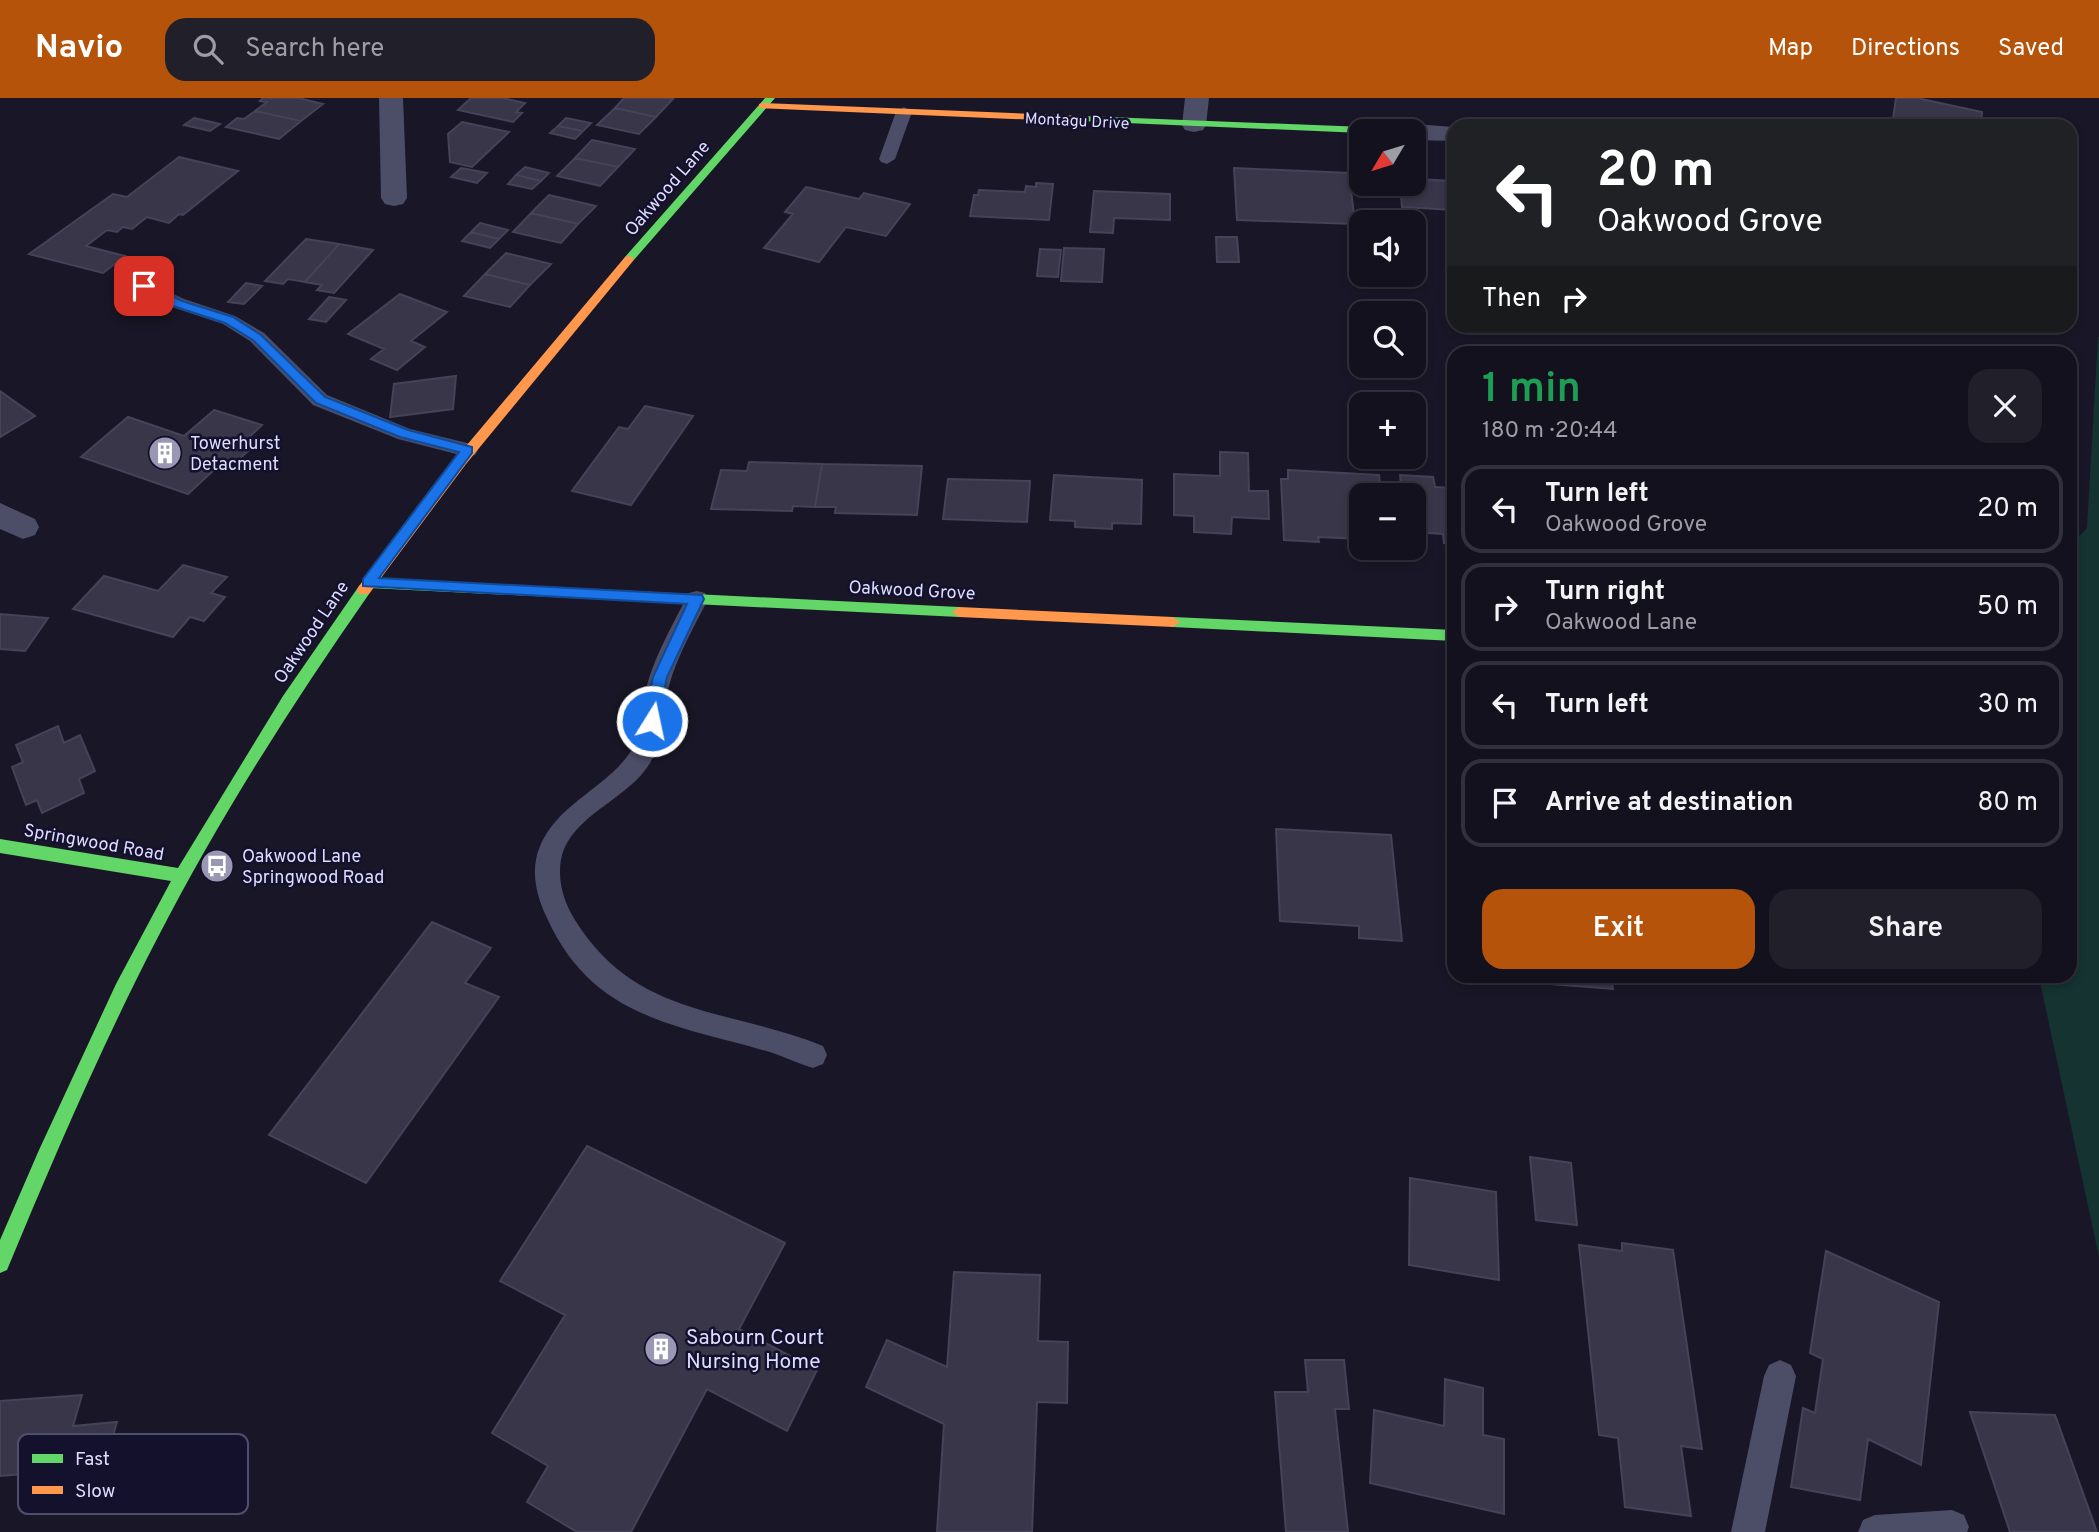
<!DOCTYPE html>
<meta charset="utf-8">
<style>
:root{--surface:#13111d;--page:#201f2a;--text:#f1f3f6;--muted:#9d9da4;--line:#32313b;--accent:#b45309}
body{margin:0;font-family:Overpass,sans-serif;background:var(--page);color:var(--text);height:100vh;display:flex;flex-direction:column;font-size:26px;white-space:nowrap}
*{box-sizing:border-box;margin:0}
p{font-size:23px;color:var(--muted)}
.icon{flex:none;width:38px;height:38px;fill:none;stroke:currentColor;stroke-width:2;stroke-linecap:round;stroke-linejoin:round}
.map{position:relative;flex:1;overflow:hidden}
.panel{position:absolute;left:1447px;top:248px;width:630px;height:637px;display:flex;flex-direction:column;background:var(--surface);border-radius:21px;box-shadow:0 4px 10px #0003,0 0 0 2px var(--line)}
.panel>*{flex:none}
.top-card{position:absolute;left:1447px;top:21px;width:630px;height:214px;border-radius:21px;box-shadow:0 4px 10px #0003,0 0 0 2px var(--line);background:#202124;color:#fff;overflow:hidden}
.needle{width:46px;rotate:232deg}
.tools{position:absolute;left:1349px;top:21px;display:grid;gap:14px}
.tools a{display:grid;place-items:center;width:77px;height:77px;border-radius:14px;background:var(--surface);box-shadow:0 4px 10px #0003,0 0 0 2px var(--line);font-size:35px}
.pin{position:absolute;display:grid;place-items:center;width:60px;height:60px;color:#fff;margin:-30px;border-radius:14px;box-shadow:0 4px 10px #0006}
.me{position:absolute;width:77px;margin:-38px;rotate:10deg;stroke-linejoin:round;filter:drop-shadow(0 0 5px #0008)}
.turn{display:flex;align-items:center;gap:24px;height:147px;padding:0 35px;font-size:32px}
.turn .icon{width:91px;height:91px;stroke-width:2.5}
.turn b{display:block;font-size:49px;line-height:60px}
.then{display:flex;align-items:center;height:66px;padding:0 35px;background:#0003;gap:14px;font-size:26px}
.round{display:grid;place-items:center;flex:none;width:74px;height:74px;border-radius:21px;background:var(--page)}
.head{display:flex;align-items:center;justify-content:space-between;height:119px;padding:0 35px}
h1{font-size:42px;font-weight:600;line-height:52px;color:#1e9e55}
.primary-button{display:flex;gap:14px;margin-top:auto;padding:14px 35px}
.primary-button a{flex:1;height:80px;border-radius:21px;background:var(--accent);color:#fff;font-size:28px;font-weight:600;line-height:80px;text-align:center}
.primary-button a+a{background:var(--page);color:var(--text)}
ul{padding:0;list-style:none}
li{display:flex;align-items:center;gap:21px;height:88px;margin:0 14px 10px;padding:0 21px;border:4px solid var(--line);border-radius:21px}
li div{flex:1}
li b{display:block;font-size:26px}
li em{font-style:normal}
header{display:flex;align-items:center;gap:42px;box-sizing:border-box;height:98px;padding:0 35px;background:var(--accent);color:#fff}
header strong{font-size:33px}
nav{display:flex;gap:38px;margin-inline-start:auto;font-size:24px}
.search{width:490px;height:63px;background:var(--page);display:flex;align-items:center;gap:18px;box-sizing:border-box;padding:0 24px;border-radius:21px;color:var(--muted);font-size:26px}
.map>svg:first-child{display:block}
.green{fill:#143331}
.building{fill:#383648;stroke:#454259;stroke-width:2}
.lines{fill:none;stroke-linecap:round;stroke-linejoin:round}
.lane{fill:#4c4d67;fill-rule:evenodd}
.street{fill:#4c4d67;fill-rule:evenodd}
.fast{fill:#63d668;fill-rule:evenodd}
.slow{fill:#ff974d;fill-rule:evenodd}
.route{fill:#1a73e8;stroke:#114b97;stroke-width:2}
.labels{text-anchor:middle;stroke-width:5;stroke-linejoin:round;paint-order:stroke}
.far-street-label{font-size:16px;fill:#dedcff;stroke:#14112d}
.street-label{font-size:18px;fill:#dedcff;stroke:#14112d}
.poi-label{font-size:18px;fill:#dedcff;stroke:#14112d;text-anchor:start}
.near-poi-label{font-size:21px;fill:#dedcff;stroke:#14112d;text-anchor:start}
.key{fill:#14112d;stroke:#514e6c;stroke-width:2}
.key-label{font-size:19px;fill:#dedcff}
</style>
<header>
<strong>Navio</strong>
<div class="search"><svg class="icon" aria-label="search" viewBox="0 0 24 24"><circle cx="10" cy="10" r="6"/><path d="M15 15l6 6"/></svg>Search here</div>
<nav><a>Map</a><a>Directions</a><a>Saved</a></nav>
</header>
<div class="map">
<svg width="2099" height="1434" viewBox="0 0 2099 1434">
<rect width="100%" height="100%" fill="#191727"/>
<path class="green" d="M2098,239H2099V1159L2039,879L2070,878V448L2087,430Z"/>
<path class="building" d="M263,0H298L323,6L301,23L255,13L267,4L260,3Z
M471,0H502L525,5L516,14L522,15L513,24L458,12Z
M624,0H666L673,1L656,19L615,10Z
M1896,0H1917L1982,14L1981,25L1962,23L1984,28H1925L1893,21Z
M615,10L656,19L639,36L597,27Z
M255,13L301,23L279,41L226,29L237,20L244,21Z
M194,20L220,26L210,33L184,27Z
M566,20L591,25L583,33L558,28Z
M462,24L509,34L472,69L450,64L448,36Z
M558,28L583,33L575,41L550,35Z
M592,42L635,51L618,69L575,60Z
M179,59L238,73L183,117L179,116L169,125L147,119L132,131L123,129L117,134L107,132L86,148L125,158L103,175L29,156L113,96L127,99Z
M575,60L618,69L600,88L557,78Z
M525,69L549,75L541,83L516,77Z
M461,70L487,75L477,85L451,79Z
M1234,70L1349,75L1355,126L1237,122Z
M516,77L541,83L532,91L508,86Z
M1414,81L1454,83V112L1402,109L1400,86H1414Z
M1036,85L1053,86L1049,122L970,118L974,97H978L979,92L1025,94L1026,88L1036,89Z
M806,89L859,101L864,95L910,106L886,138L846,129L819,164L764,150L793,116L785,114Z
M1094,93L1170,96V122L1114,120L1113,135L1090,134Z
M549,97L596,108L578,126L531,115Z
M531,115L578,126L561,145L513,134Z
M480,125L508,132L499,141L471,134Z
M471,134L499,141L490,150L462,143Z
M1216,139H1237L1239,164H1217Z
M306,141L339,146L305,184L288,181L283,186L265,183Z
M339,146L373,152L334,195L317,192L322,187L305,184Z
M1355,147H1362V172H1359Z
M1064,150L1104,151L1102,184L1061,183Z
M1040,151L1061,152L1058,179L1037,178Z
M506,155L551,166L530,187L485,176Z
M485,176L530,187L510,209L464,198Z
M246,185L262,188L244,206L228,204Z
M400,196L447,214L411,243L425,249L397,272L371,261L384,251L348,236Z
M329,199L346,202L326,224L309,221Z
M456,278L453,311L390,319L394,286Z
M0,293L35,318L0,339Z
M645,308L693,318L631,407L572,393L619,329L628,331Z
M214,312L262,327L240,348L249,352L227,372L217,369L188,396L81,359L128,319L184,338Z
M1220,354L1248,355L1249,393H1268L1269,421L1232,419L1231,436L1194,434V418L1174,417V376L1220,378Z
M749,364L822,366L815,409L793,408L792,413L711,411L721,372L747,373Z
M822,366L922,368L917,417L835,415L836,409H815Z
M1288,372L1379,377L1381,397H1362V441L1318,439L1319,444L1284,442L1281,381H1288Z
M1054,377L1142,382L1141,426L1112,425V431L1075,429V423L1050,422Z
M1400,377L1433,379L1435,389L1454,390V446L1444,445L1443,436L1414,434V397H1402Z
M948,381L1030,383L1027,424L943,421Z
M183,467L227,479L211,495L225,499L204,523L190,519L173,539L73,511L104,478L158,493Z
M0,516L48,520L25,553L0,551Z
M58,628L64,645L80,637L95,673L79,681L84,695L42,715L37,702L26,707L12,669L23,664L16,647Z
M1276,731L1391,737L1402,843L1359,840V828L1280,823Z
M1446,738L1454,739V816Z
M432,824L491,850L465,885L499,899L366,1085L269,1037Z
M1498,878H1611L1613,891L1498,882Z
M587,1048L785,1145L739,1231L817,1272L787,1333L707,1291L631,1434H577L527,1404L548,1368L492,1335L565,1217L500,1183Z
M1530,1059L1571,1065L1577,1127L1536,1122Z
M1410,1080L1496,1094L1499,1182L1409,1167Z
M1622,1145L1673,1152L1702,1351L1681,1348L1691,1418L1625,1409L1618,1340L1599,1337L1579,1147L1622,1153Z
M1826,1153L1939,1204L1921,1367L1868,1341L1860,1402L1791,1389L1803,1310L1815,1315L1823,1261L1810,1255Z
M954,1174L1040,1177L1038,1243L1068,1244L1067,1305L1037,1304L1032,1434H937L944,1326L866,1289L887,1242L947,1269Z
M1305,1262H1344L1349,1311H1335L1348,1434H1286L1275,1294H1308Z
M1445,1281L1483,1290V1337L1504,1341V1416L1370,1385L1374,1312L1444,1328Z
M82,1297L73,1328L117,1324L104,1369L0,1378V1303Z
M1970,1314L2055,1317L2097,1434H2010Z"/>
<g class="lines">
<path class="lane" d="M904,9L912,14L895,61L887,66L881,64L879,61L896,14Z
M144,182L184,201L235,218L264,235L327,297L410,331L475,347L478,352L475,357L468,359L398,341L313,307L250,243L223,226L172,209L138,192L135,188L138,184Z
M697,493L705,495L708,501C694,529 677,558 669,588C663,615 664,641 650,665C629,700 581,713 564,751C555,774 562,802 575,822C636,920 726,909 823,948L827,957L823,966L813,970C800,966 787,960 773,955C679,927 593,922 547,820C536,797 530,772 540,748C559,704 606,691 631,653C644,635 641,608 647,587C656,555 674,524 689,495Z
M1780,1262L1791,1267L1796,1278L1765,1434H1731L1764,1278L1769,1267Z
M1952,1412L1964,1417L1969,1429L1967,1434H1858L1863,1422L1875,1417Z"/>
<path class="street" d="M379,0H403L407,100L403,106L394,108L385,106L381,100Z
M1185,0H1209L1206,27L1203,32L1194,34L1185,32L1182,27Z
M1414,26L1454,29V43L1414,42V33H1402L1405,29Z
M0,405L35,421L39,429L35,437L23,441L0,431Z"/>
<path class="fast" d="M765,0H775L633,163H625V159Z
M1083,18L1390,30L1395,33L1362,35L1079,23V19Z
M368,480L959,509L966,514L959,519L370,490L369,496C292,606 220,719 158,839C102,947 54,1059 7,1172L0,1175V1142L39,1052L116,886L171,783L0,755V741L178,770L283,598L359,488L362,487L363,481Z
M1173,519L1454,532V543L1173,529L1166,524Z"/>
<path class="slow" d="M763,5L1083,18L1088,21L1083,24L759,10V6Z
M629,158L633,159V163L466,366L369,496H359L357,492L359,488L456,360L625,159Z
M959,509L1173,519L1180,524L1173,529L959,519L952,514Z"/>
</g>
<path class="route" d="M144,184L182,203L233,219L261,237L325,299L408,332L472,349V355L379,480L702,497L704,501L667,579L657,627H647L644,623L653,579L687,506L363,488V481L459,354L400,339L316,305L253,242L225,225L173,208L140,191L138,188Z"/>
<defs>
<symbol id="building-disc" viewBox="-11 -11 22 22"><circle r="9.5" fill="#9997b3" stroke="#14112d"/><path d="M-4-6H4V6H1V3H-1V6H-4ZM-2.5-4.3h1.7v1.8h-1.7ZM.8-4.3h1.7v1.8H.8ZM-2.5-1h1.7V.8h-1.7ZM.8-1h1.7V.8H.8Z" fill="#fff"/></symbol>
<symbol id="bus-disc" viewBox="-11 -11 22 22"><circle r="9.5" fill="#9997b3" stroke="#14112d"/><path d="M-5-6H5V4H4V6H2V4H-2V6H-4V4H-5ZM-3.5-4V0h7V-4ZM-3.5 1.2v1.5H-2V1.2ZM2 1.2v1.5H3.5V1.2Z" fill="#fff"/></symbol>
</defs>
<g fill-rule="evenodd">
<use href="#building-disc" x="146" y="336" width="38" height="38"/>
<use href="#bus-disc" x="198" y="749" width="38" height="38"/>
<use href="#building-disc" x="642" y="1232" width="38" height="38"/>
</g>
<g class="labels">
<g class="far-street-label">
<text transform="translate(1077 22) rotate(3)" y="6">Montagu Drive</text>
</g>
<g class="street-label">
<text transform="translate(667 90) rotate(-49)" y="6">Oakwood Lane</text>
<text transform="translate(912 492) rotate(3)" y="6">Oakwood Grove</text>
<text transform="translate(311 534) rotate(-56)" y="6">Oakwood Lane</text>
<text transform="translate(94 744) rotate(10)" y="6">Springwood Road</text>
</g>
<g class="poi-label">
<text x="190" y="351">Towerhurst<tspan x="190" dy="21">Detacment</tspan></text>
<text x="242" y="764">Oakwood Lane<tspan x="242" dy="21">Springwood Road</tspan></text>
</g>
<g class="near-poi-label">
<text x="686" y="1246">Sabourn Court<tspan x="686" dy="24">Nursing Home</tspan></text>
</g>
</g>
<rect x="18" y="1336" width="230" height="80" rx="10" class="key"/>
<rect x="32" y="1356" width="31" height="9" fill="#63d668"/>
<rect x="32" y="1388" width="31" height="8" fill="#ff974d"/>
<g class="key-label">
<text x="75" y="1367">Fast</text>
<text x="75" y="1399">Slow</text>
</g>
</svg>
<div class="tools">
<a><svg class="needle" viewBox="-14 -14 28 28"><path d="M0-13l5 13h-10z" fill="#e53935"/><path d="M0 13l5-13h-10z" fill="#9d9da4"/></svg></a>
<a><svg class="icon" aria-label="sound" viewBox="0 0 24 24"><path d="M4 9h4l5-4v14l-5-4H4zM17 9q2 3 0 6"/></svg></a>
<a><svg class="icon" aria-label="search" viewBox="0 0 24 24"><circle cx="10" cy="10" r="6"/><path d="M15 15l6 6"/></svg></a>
<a>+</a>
<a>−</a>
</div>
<div class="pin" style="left:144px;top:188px;background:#d93025"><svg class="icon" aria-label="arrive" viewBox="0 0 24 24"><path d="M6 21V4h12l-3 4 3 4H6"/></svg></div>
<svg class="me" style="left:652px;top:623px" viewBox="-20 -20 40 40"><circle r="17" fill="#1a73e8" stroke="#fff" stroke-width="3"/><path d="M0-11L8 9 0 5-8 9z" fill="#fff"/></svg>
<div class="top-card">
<div class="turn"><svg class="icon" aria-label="left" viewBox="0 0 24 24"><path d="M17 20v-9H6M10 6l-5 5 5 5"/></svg><div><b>20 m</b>Oakwood Grove</div></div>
<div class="then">Then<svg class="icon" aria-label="right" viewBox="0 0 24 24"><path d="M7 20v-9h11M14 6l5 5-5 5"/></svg></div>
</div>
<section class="panel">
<div class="head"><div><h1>1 min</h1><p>180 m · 20:44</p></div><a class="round"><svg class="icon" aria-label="close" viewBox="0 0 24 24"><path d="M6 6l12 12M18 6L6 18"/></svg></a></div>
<ul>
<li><svg class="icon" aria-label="left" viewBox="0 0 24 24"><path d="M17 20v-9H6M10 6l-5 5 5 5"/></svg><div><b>Turn left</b><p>Oakwood Grove</p></div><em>20 m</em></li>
<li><svg class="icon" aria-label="right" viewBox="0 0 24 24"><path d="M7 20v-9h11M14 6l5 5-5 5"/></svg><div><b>Turn right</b><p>Oakwood Lane</p></div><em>50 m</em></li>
<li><svg class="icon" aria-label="left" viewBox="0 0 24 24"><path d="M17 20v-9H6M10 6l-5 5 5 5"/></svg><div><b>Turn left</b></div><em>30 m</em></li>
<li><svg class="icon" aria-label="arrive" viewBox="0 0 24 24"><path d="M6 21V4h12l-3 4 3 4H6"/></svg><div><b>Arrive at destination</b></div><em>80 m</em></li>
</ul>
<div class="primary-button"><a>Exit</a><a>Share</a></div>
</section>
</div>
